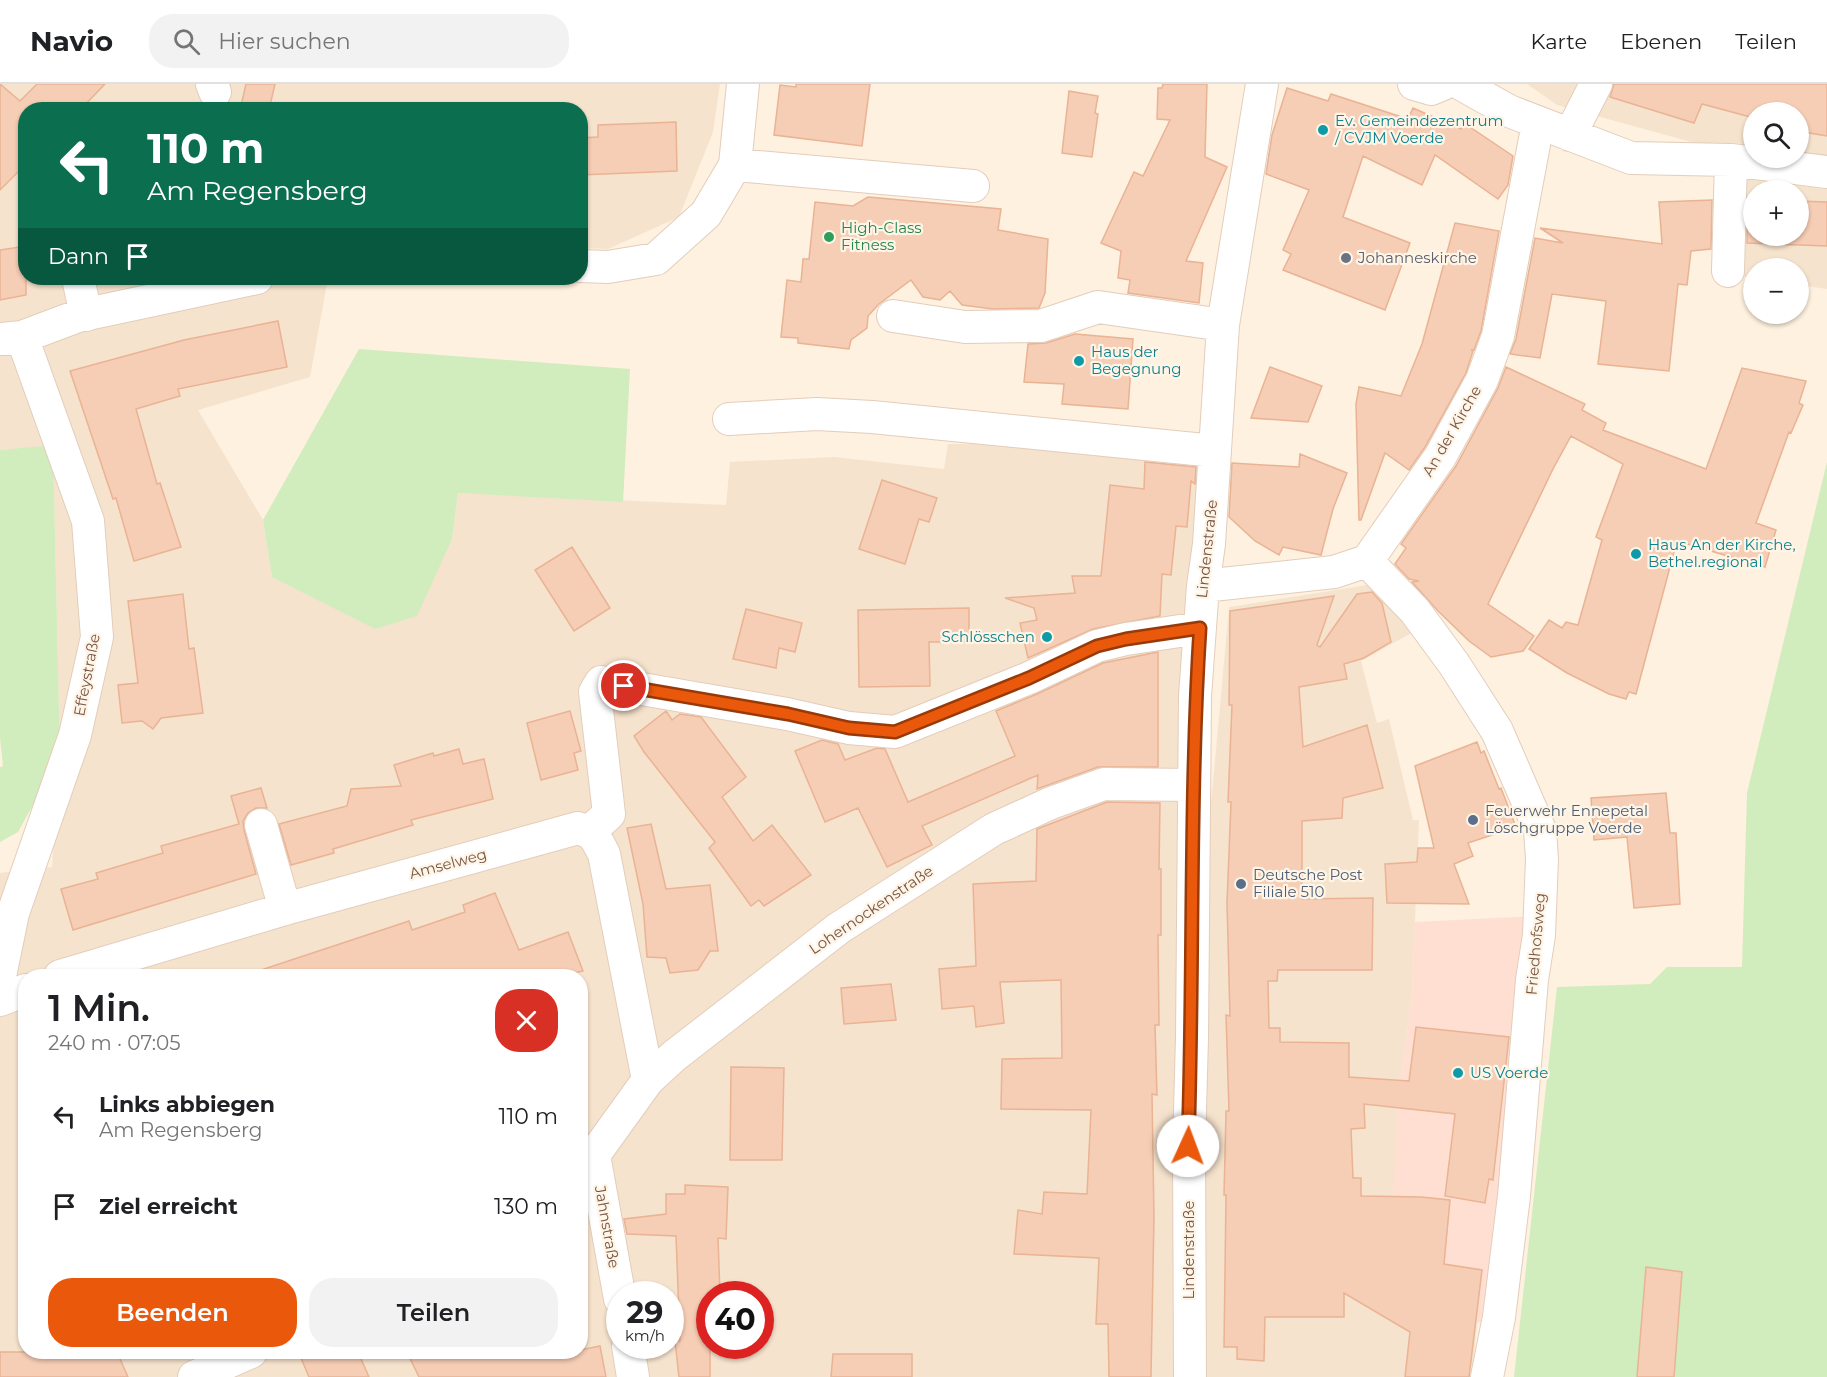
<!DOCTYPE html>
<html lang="de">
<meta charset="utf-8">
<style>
:root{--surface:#fff;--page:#f2f2f2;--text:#202124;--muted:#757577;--line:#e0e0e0;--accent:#ea580c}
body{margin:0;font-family:Montserrat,sans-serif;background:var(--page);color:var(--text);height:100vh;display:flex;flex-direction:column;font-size:22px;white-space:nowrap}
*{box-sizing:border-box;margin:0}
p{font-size:20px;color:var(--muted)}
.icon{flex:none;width:33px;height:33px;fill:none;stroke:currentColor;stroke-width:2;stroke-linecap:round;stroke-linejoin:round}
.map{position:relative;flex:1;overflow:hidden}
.sheet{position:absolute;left:18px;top:885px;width:570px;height:390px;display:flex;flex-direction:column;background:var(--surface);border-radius:24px;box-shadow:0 2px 4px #0004}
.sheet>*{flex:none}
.banner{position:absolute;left:18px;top:18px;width:570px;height:183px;border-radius:24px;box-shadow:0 2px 4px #0004;background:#0b6e4f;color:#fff;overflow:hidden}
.tools{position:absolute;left:1743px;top:18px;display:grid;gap:12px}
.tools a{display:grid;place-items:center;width:66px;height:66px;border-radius:50%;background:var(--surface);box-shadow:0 2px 4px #0004;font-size:30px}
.speed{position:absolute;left:606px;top:1197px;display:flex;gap:12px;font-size:30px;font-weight:700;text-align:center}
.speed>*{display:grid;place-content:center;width:78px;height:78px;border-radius:50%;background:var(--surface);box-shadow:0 2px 4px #0004;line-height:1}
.speed small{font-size:15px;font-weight:400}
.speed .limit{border:9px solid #d22;background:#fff;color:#111}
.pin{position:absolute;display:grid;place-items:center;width:51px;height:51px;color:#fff;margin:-26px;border:3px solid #fff;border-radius:50%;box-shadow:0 2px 6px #0007}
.me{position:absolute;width:66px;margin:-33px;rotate:2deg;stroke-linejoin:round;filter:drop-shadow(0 0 4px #0008)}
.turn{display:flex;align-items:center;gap:21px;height:126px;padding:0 30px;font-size:27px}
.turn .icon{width:78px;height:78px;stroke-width:2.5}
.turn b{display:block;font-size:42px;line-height:51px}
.then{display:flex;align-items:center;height:57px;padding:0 30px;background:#0003;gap:12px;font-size:22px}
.round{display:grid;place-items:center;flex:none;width:63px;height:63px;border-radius:24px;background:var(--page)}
.summary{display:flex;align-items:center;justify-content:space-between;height:102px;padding:0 30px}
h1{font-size:36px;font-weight:600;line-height:45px}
.cta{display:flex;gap:12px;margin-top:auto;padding:12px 30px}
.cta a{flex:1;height:69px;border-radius:24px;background:var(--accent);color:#fff;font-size:24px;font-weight:600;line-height:69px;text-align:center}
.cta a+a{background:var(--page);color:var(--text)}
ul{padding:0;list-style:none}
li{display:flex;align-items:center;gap:18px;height:90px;padding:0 30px}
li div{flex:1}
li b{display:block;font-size:22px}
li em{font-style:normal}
header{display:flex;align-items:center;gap:36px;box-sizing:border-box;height:84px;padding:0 30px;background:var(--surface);border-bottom:2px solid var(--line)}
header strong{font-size:28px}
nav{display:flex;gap:33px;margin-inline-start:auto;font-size:21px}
.search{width:420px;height:54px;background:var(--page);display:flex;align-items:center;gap:15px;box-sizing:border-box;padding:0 21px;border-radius:24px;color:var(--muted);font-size:22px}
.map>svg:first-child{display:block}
.residential{fill:#f6e3cd;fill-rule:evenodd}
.commercial{fill:#ffdfd2}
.green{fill:#d1ecbd}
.building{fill:#f6cdb5;stroke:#e9b394;stroke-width:1.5}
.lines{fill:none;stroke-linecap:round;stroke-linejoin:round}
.minor-casing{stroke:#e3cdbb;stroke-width:34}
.minor{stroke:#fff;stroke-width:32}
.route-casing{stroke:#983908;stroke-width:15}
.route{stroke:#ea580c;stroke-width:10}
.culture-dot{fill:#0f9aa8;stroke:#fff5e7;stroke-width:2}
.leisure-dot{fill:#2e9e5b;stroke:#fff5e7;stroke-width:2}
.worship-dot{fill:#6b7280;stroke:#fff5e7;stroke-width:2}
.service-dot{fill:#5c6f8a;stroke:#fff5e7;stroke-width:2}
.labels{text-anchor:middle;stroke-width:4.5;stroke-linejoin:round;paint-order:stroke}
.culture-label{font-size:15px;fill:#0d838f;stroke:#fff5e7;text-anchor:start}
.leisure-label{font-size:15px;fill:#27864d;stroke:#fff5e7;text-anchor:start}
.worship-label{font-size:15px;fill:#5b616d;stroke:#fff5e7;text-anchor:start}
.street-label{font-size:15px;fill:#765545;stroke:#fff5e7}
.service-label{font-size:15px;fill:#4e5e75;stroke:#fff5e7;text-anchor:start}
</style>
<header>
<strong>Navio</strong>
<div class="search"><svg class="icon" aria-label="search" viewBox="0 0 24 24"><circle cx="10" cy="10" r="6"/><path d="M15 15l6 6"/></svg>Hier suchen</div>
<nav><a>Karte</a><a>Ebenen</a><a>Teilen</a></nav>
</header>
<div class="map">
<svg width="1827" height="1293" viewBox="0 0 1827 1293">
<rect width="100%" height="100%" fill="#fef1df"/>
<path class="residential" d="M0,0H720L713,48L679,133L608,165L581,164L580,26H26V194H328L310,293L198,326L263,436L272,493L452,455L458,409L726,421L730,378L834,373L944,385L948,360L1203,358L1180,1293H0V789L52,783L60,672L53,362L0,366ZM26,892H580V1268H26ZM620,1210H670V1262H620ZM710,1210H760V1262H710Z
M1527,0H1827V205L1799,201L1798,184H1754L1753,194L1730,190L1724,67L1557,21ZM1754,28H1798V74H1754ZM1754,106H1798V152H1754Z
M1380,499L1417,546L1361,577L1377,639L1389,635L1413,736H1419L1412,912L1398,1018L1391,1231L1477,1239L1473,1284L1470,1293H1199L1207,764L1229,523Z"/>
<path class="commercial" d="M1536,832L1488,1237L1477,1239L1391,1231L1393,1111L1398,1018L1412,912L1415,838Z"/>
<path class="green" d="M359,265L630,285L623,418L458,409L452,455L417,532L375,545L272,493L263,436Z
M53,361L60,672L18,748L0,758V683L3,682L0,654V366Z
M1827,378V1293H1514L1557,903L1650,900L1667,883H1742L1747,709Z"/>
<path class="building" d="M0,0L20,17L37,0H105L80,26H26V80L0,106Z
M246,0H275L269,26H240Z
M796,0H870L862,62L774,51L780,1L796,3Z
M1163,0H1207L1205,73L1227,83L1186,177L1203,179L1199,219L1128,209L1130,196L1118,194L1121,167L1101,159L1134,88L1143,92L1170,36L1157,35L1158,4H1162Z
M1614,0H1827V52L1798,47V28H1754V34L1702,20L1694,39L1610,13Z
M1287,4L1328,17L1331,10L1408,35L1413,24L1461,45L1464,39L1513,72L1508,101L1498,115L1435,71L1422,101L1363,72L1343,133L1410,159L1385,226L1283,186L1291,170L1283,166L1309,106L1266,90L1272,51Z
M1069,7L1098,12L1095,29L1098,30L1092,73L1062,69Z
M676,38L677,87L580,91V54L598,53V41Z
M868,113L1001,125L998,146L1048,155L1045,209L1039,224L993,225L962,221L950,207L940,216L923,213L911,196L879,220L868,232L867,244L851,256L849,265L798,259V254L781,253L787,196L801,198L803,175H809L815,118L853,122Z
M1748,114H1754V152H1798V117L1827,118V162L1747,159Z
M1712,116L1711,165L1691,167L1687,201L1678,200L1669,287L1598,280L1606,217L1552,210L1540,274L1510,270L1516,255L1535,154L1563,159L1540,144L1662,160L1659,118Z
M1455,139L1499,147L1481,247L1474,266H1471L1473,267L1466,289L1425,363L1409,386L1385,369L1361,436H1359L1356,320L1359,303L1401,312L1422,260Z
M20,163L21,165L26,164V211L0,216V166Z
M278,237L287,283L178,305L180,312L136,325L157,400L160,399L181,463L134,477L116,414L113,415L70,287L184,256Z
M1075,250L1133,255L1128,325L1062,320L1064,300L1024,298L1028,260L1046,259Z
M1270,283L1322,302L1308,338L1251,334Z
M1506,283L1585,320L1582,326L1606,339L1603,346L1706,385L1742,284L1806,297L1799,319L1803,321L1791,349L1789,348L1756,439L1776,446L1765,483L1677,457L1636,610L1629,608L1626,615L1609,610L1567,589L1529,565L1549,536L1562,544L1566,538L1578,541L1602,456L1596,453L1623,380L1571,352L1553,385L1488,520L1534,552L1523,567L1491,573L1469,557L1438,527L1412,498L1419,497L1409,495L1395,480L1406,464L1401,460L1456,382L1498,304Z
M1300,370L1347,389L1333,425L1321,471L1283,463L1279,471L1255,457L1229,433L1232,379L1299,383Z
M1145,378L1196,383L1195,400L1191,397L1187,443L1176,442L1171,491L1162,490L1160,532L1093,545L1028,574L1020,539L1037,536L1034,524L1005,514L1075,509L1072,492H1101L1110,401L1144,405Z
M882,396L937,414L929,438L919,435L905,480L859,465Z
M572,463L610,524L574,547L535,486Z
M1372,508L1382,519L1391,558L1364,574L1344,580L1347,595L1299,603L1303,663L1367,641L1383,704L1343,714L1342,734L1302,737V815L1373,814L1372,886H1278L1277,897H1268L1269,944H1280V958L1349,959V993L1409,997L1416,943L1509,953L1493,1096L1489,1095L1485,1119L1445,1112L1455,1030L1364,1020L1365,1044L1351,1045L1353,1094H1361V1112L1421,1113L1450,1116L1444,1180L1482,1186L1469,1293H1405L1410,1248L1344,1209V1233H1265L1264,1277L1237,1275V1263H1224L1226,1111H1224L1226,1027H1229L1226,931L1230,932L1227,819L1231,718H1228L1232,621H1229L1230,527L1334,512L1317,561L1320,563L1357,510Z
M183,510L189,565L194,564L203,629L161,634L153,645L142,637L122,639L118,601L138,599L128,517Z
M969,524V558H929L930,602L859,603L858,526Z
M746,525L802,539L795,568L779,564L776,584L733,575Z
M1158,568V683H1098L1037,705L1038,691L922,742L932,761L887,783L858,724L825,738L795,667L822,656L838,660L845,676L877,664L885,665L908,718L1015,672L996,627L1037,610L1103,579Z
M570,627L581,667L574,669L578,686L541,696L527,639Z
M666,627L672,636L680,630L701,633L746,693L722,713L753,757L772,741L811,791L764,822L759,816L751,822L709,764L715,758L644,668L634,652Z
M1477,658L1481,669L1484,667L1499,705L1501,704L1516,743L1468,759L1473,772L1454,780L1469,820L1387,819L1385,780L1417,778L1418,764H1434L1415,682Z
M459,665L463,680L484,675L493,715L411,736L413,741L333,765L334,769L291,781L279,740L347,722L351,705L401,702L394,681L433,669L434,672Z
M261,704L267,724H256L248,729L243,737L244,746L256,790L73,846L61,805L98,795L96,789L163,769L161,762L239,740L231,712Z
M1666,709L1670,749H1676L1680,820L1634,824L1627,753L1594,756L1591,714Z
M1107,718L1160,719L1159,785H1161V851H1158L1159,941H1155L1157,1011L1152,1010L1154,1133L1151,1293H1109L1108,1240H1096L1099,1174L1014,1170L1018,1126L1042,1130L1044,1108L1087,1110L1091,1026L1001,1025L1002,975L1062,974L1061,896L1000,898L1004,939L976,943L974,922L942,925L939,885L976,882L973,800L1036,797L1037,745Z
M651,740L666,805L710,801L718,867H710L698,886L670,889L666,874L647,873L643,820L627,744Z
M495,809L519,866L568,848L583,887L560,892H256L255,888L394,842L409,837L412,846L465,828L463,821Z
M891,900L896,936L844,940L841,904Z
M731,983L784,984L782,1076H730Z
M685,1101L728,1103L726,1155L718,1154L720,1210H710V1293H679L675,1257H680L676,1152L627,1150L624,1135L666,1130V1110H685Z
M1646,1183L1682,1188L1674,1293H1637Z
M600,1262L606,1293H419L407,1268H580V1266Z
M0,1268H117L128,1293H0Z
M317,1268H358L369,1293H309L301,1274Z
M833,1270H912V1293H831Z"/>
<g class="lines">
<defs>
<path id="minor" d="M212,0L215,8
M1414,0L1431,5L1443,0
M1461,0L1509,27L1631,74L1731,76L1827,88
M1570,51L1596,0
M735,81L973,102
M580,182L608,183L656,175L706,130L735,81L743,0
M1728,187L1731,76
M78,194L86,231
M893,232L965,243L1041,242L1098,223L1223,241
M0,255L22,253L78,232L257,194
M729,335L817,330L872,333L1215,367
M1367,477L1415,527L1454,580L1497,647L1540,746L1542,775L1539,851L1532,896L1514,1112L1499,1233L1487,1293
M1203,502L1334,488L1367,477L1440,373L1482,296L1498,252L1538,39
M261,741L285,825
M589,748L609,730L595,608L601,598L787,630L849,644L895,648L1029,594L1097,562L1126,555L1200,544
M0,892L13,829L75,651L97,553L88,437L22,253
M60,892L285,825L578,744C595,749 596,755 604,770L648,996
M0,916L26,906
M594,1071L620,1215
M580,1084L594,1071L648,996L674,972L839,844L994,745L1051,719L1104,700L1194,701
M628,1262L633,1293
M194,1293L251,1268
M1190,1293L1189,1062L1192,954L1195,612L1203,502L1209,460L1223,241L1262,0"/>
</defs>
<use href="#minor" class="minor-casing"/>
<use href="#minor" class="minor"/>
</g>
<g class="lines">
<defs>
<path id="route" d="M624,602L788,630L849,644L895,648L1029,594L1097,562L1126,555L1200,544C1189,716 1194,889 1188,1062"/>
</defs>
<use href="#route" class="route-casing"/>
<use href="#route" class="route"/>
</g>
<g class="culture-dot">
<circle cx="1323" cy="46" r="6"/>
<circle cx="1079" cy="277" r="6"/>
<circle cx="1636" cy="470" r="6"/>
<circle cx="1047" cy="553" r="6"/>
<circle cx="1458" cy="989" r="6"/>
</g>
<circle class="leisure-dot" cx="829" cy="153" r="6"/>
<circle class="worship-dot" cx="1346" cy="174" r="6"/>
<g class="service-dot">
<circle cx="1473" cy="736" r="6"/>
<circle cx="1241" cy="800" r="6"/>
</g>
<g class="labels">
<g class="culture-label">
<text x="1335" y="42">Ev. Gemeindezentrum<tspan x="1335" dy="17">/ CVJM Voerde</tspan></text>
<text x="1091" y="273">Haus der<tspan x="1091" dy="17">Begegnung</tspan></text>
<text x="1648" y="466">Haus An der Kirche,<tspan x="1648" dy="17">Bethel.regional</tspan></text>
<text x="1035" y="558" text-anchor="end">Schlösschen</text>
<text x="1470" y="994">US Voerde</text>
</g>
<g class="leisure-label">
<text x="841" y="149">High-Class<tspan x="841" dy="17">Fitness</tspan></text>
</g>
<g class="worship-label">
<text x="1358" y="179">Johanneskirche</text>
</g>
<g class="street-label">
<text transform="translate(1452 347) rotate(-60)" y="5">An der Kirche</text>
<text transform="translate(1207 465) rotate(-84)" y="5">Lindenstraße</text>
<text transform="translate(87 591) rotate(-79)" y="5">Effeystraße</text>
<text transform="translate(448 780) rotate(-15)" y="5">Amselweg</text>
<text transform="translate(871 826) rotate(-34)" y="5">Lohernockenstraße</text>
<text transform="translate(1536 860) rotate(-85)" y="5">Friedhofsweg</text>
<text transform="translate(607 1143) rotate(80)" y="5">Jahnstraße</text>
<text transform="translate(1189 1166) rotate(-90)" y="5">Lindenstraße</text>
</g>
<g class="service-label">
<text x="1485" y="732">Feuerwehr Ennepetal<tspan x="1485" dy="17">Löschgruppe Voerde</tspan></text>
<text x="1253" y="796">Deutsche Post<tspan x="1253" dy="17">Filiale 510</tspan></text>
</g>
</g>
</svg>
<div class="tools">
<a><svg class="icon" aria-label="search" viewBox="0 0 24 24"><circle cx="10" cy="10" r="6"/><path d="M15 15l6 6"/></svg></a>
<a>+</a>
<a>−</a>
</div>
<div class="speed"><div>29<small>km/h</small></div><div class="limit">40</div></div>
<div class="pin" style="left:624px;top:602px;background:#d93025"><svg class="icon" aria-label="arrive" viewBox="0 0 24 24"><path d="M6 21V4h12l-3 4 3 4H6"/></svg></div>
<svg class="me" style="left:1188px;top:1062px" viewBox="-20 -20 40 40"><circle r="19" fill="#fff"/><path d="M0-13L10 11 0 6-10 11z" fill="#ea580c"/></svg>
<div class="banner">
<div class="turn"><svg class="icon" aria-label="left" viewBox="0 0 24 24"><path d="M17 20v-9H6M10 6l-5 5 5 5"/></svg><div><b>110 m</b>Am Regensberg</div></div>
<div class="then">Dann<svg class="icon" aria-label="arrive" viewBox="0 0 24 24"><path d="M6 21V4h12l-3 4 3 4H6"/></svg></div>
</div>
<section class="sheet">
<div class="summary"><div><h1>1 Min.</h1><p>240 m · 07:05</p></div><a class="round" style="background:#d93025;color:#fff"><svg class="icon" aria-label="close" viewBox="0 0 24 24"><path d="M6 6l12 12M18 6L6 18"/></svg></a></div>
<ul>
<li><svg class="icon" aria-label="left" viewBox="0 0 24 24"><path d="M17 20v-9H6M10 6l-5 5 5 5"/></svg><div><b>Links abbiegen</b><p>Am Regensberg</p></div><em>110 m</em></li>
<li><svg class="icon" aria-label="arrive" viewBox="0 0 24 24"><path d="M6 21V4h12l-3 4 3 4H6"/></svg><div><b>Ziel erreicht</b></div><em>130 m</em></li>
</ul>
<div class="cta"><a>Beenden</a><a>Teilen</a></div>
</section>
</div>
